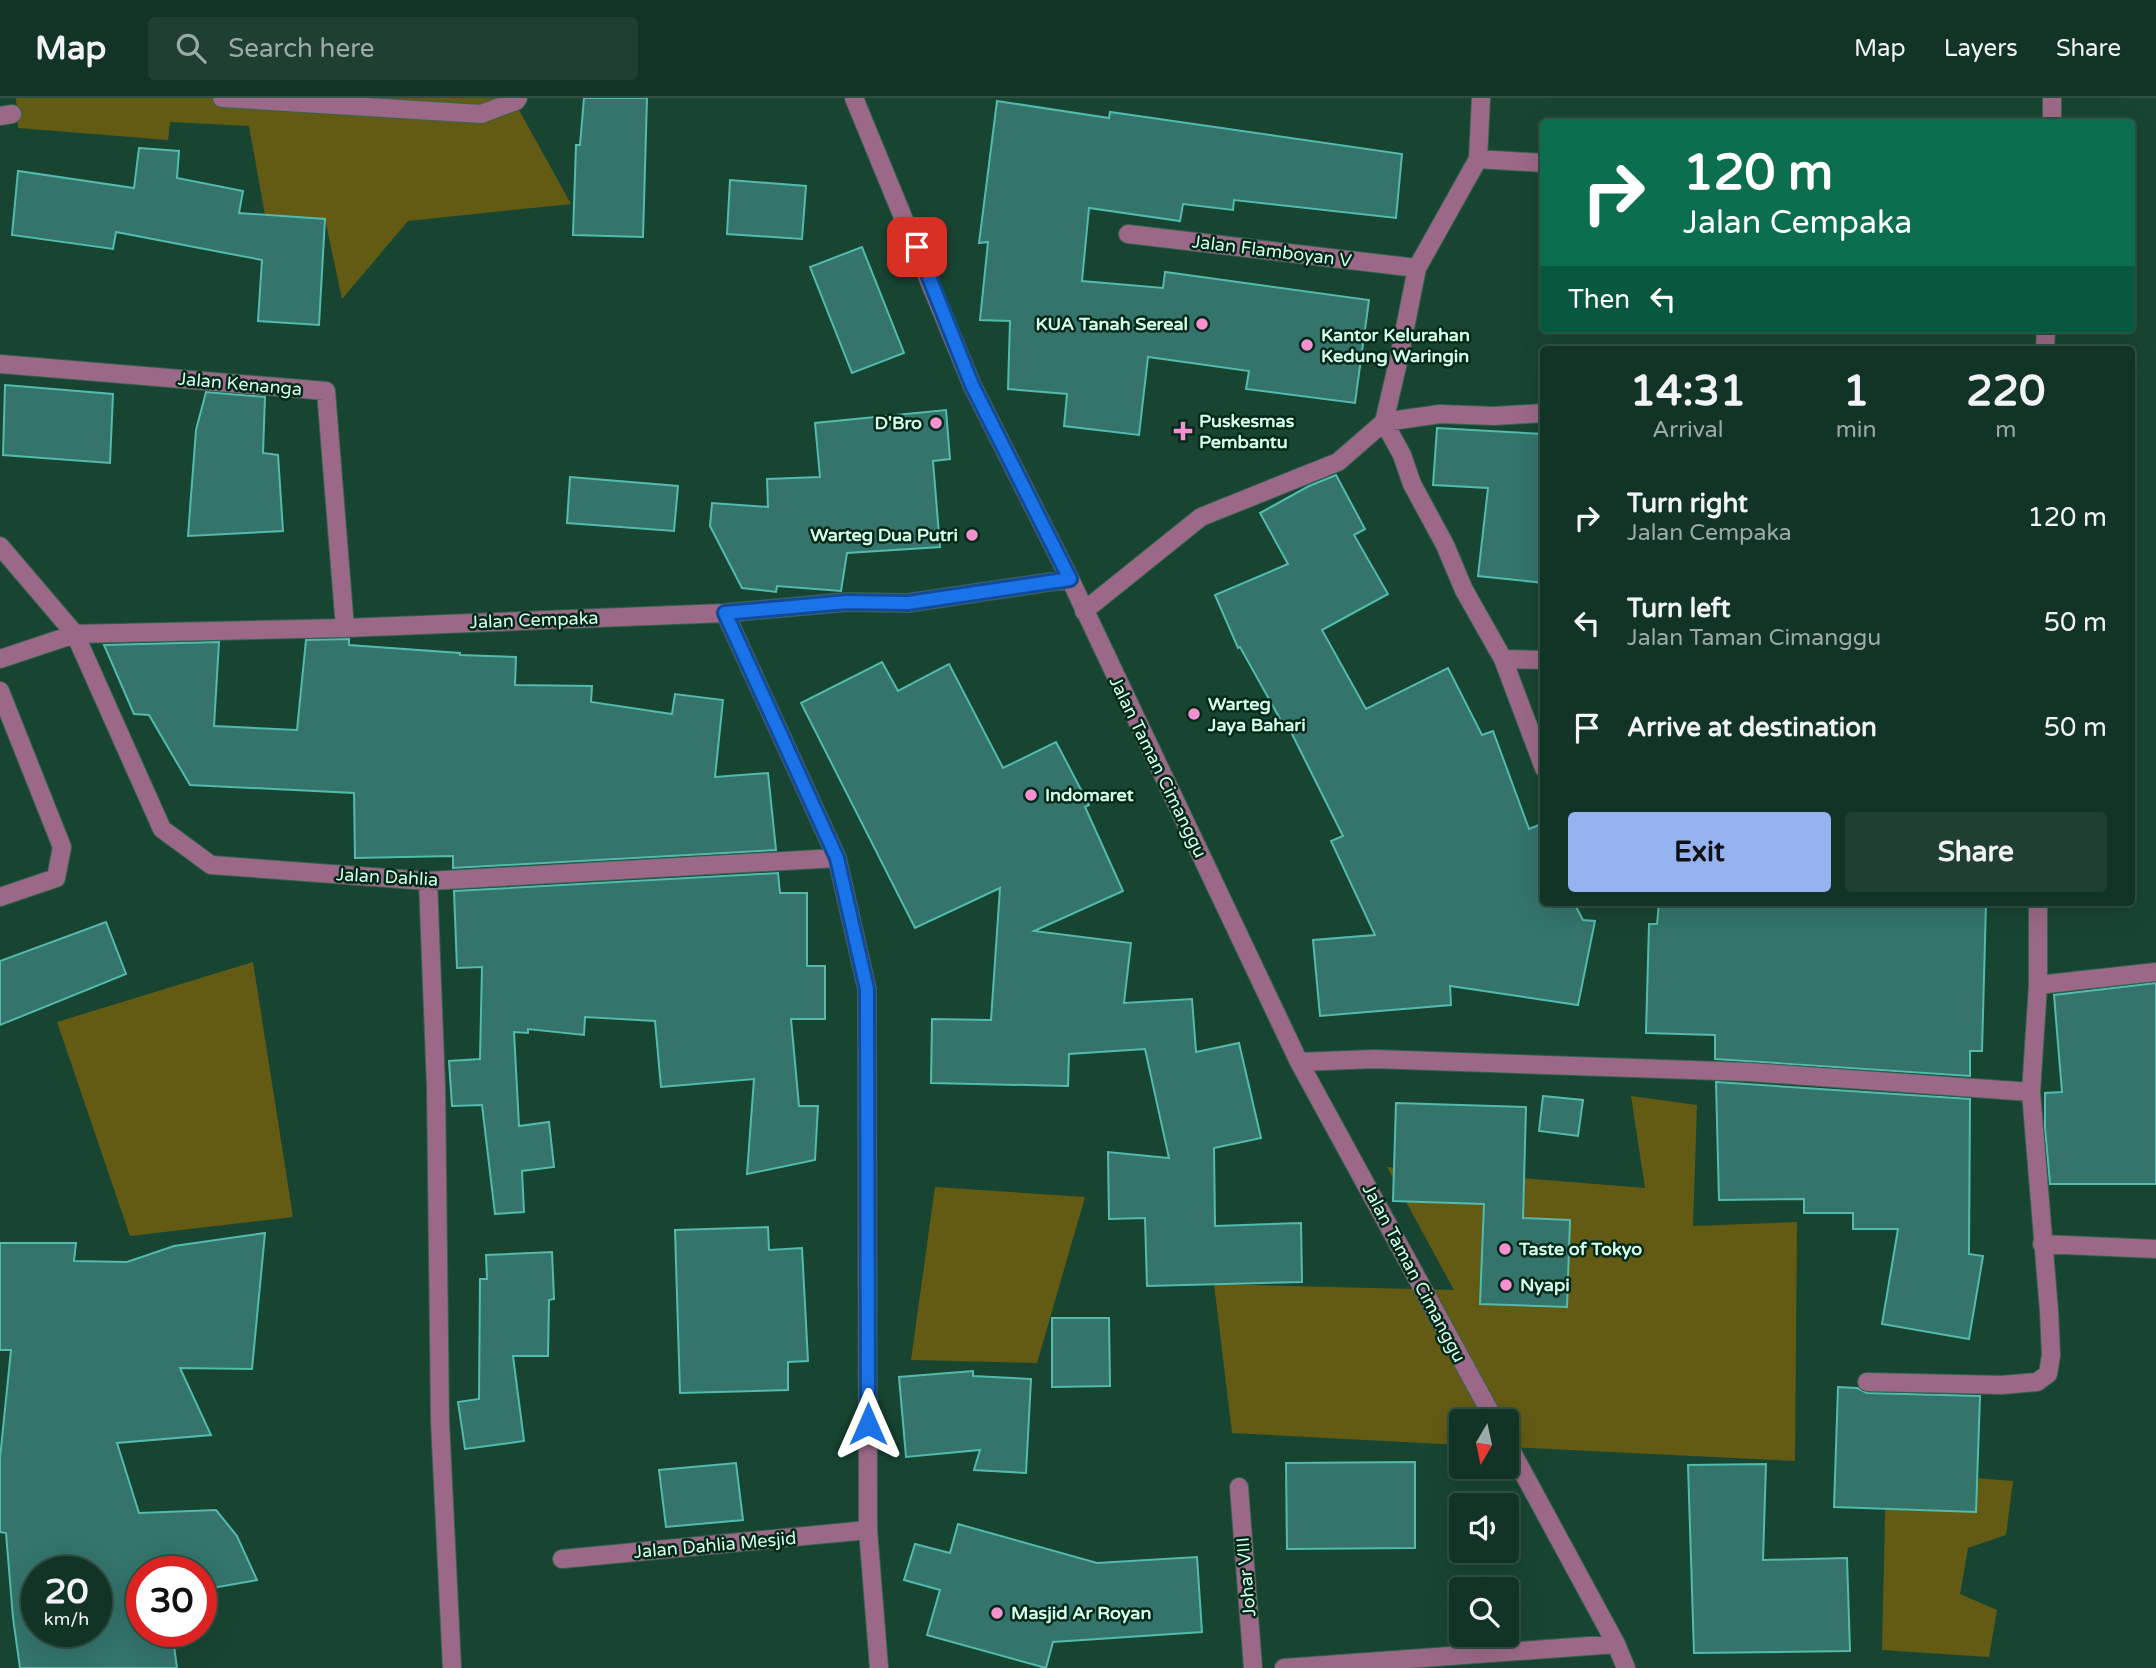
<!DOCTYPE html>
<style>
:root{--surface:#123426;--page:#1f3f32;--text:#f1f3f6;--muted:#9caaa7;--line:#314f43;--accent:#95b2f1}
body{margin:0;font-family:"Varela Round",sans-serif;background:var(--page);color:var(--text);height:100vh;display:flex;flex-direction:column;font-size:26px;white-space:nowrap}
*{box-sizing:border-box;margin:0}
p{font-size:23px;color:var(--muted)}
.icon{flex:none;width:38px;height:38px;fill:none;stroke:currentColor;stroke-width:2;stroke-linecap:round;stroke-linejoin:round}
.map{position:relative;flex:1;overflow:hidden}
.panel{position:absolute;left:1540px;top:248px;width:595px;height:560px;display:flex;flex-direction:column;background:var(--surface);border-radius:7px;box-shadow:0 7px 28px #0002,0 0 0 2px var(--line)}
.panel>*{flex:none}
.guide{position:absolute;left:1540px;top:21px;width:595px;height:214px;border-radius:7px;box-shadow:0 7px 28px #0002,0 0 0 2px var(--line);background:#0b6e4f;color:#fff;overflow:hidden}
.needle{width:46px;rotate:189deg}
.tools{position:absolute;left:1449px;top:1311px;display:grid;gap:14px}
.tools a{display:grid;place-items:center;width:70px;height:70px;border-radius:7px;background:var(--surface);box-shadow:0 7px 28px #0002,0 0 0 2px var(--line);font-size:35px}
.speed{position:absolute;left:21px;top:1458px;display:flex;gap:14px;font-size:35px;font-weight:700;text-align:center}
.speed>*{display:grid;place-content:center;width:91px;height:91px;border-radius:50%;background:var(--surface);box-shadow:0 7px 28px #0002,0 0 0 2px var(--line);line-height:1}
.speed small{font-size:18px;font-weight:400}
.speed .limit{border:10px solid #d22;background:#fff;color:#111}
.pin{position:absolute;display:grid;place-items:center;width:60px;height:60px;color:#fff;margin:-30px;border-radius:14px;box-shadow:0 4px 10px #0006}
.me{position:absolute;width:77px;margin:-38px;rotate:0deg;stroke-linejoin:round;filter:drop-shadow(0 0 5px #0008)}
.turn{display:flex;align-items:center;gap:24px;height:147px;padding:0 28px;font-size:32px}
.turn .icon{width:91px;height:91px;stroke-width:2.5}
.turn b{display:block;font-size:49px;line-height:60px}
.then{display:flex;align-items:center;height:66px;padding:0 28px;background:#0003;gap:14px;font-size:26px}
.eta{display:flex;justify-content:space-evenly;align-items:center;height:119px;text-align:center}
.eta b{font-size:42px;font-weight:700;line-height:49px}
.button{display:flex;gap:14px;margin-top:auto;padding:14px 28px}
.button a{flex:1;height:80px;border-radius:7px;background:var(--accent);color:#111;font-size:28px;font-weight:700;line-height:80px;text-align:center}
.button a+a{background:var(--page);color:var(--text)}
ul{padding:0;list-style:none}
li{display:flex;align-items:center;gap:21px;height:105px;padding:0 28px}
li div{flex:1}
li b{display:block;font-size:26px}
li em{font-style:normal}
header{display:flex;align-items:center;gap:42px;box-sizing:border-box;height:98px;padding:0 35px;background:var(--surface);border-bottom:2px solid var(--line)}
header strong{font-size:33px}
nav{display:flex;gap:38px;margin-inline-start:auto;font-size:24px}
.search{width:490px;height:63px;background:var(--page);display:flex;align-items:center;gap:18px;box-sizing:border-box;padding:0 24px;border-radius:7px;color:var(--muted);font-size:26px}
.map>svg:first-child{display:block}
.green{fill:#635b13}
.building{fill:#34746b;stroke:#52bbad;stroke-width:2;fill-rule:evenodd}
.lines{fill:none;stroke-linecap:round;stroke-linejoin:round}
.minor-casing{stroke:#36634f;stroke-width:20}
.minor{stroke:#9b6987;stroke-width:18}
.route-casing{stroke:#114b97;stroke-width:18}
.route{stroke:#1a73e8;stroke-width:12}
.poi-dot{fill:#f690cf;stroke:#04291b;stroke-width:2.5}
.labels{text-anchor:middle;stroke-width:5;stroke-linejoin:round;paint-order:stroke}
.street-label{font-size:18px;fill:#d5fee9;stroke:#04291b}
.poi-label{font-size:18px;font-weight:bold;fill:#d5fee9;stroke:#04291b;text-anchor:start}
</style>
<header>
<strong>Map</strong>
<div class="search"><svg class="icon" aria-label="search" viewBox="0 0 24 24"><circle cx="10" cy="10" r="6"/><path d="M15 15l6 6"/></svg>Search here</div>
<nav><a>Map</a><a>Layers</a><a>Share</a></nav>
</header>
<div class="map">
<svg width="2156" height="1570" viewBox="0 0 2156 1570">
<rect width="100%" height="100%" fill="#184532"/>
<path class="green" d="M16,0H519V12L571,106L408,123L342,201L325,121L265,117L249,28L170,24L168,42L18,30Z
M253,864L293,1119L130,1138L57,924Z
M1631,998L1697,1007L1693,1128L1797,1124L1795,1363L1507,1349V1323H1461V1347L1232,1335L1214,1186L1454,1192L1387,1069L1645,1090Z
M935,1089L1085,1099L1037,1265L911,1262Z
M1886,1373L2013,1383L2006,1437L1968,1450L1960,1496L1997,1512L1989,1559L1882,1552Z"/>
<path class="building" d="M584,0H647L643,139L573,137L576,47H580Z
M997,3L1109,20L1110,14L1402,56L1396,120L1234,102L1233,112L1183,106L1180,123L1089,110L1082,183L1163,190L1165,174L1369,202L1355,305L1246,291L1249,273L1148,259L1139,337L1064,328L1067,296L1008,291L1010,223L980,222L988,144L979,145Z
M139,50L179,53L177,80L243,93L239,115L325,121L319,227L258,223L262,162L116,134L113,151L12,137L18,73L134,90Z
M730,82L806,88L802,141L727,136Z
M862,149L904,255L852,275L810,169Z
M5,287L113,296L110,365L3,357Z
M206,294L265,299L263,355L278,357L283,433L188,438L196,332Z
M946,312L950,361L933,363L940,449L847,455L841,493L777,488L776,494L742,490L710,428L712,405L768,409L767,381L820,379L815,325Z
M1437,330L1544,336V485L1478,478L1488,390L1433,387Z
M1336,377L1365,431L1354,437L1388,496L1322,532L1366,611L1448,570L1482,637L1493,633L1529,731L1544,725V805H1574L1583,822L1595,823L1578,907L1450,888L1451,907L1320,918L1313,842L1375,837L1331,743L1343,738L1287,626L1284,628L1240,549L1238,550L1215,497L1288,466L1260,415L1309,388Z
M570,379L678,388L674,433L567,425Z
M349,541V547L460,555V557L516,559L515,587L592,588L591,604L672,616L675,596L723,602L715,679L768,675L776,752L453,770V758L355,760L354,695L190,687L149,617L134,616L104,547L219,544L214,628L297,632L306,542Z
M882,564L898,593L949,566L1003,670L1056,644L1089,707L1085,709L1123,793L1034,833L1131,845L1124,905L1192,901L1196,954L1239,945L1261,1040L1214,1050L1215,1128L1301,1125L1302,1184L1147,1188L1145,1120L1109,1121L1108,1054L1169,1060L1145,951L1069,956L1068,988L931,985L932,921L991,922L1000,790L915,830L801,605Z
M778,775L780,795H807V868H825V921H791L799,1008H818L815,1062L747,1076L754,981L661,989L655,923L585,919L584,937L528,931V935L514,934L519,1028L549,1024L554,1069L522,1073L524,1114L495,1116L482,1007L452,1008L449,963L480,961L482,869L457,870L454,793Z
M1659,805H1986L1982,953H1970V978L1715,961V937L1646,935L1649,826H1657Z
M106,824L126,876L0,927V863Z
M2156,885V1086H2050L2045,1030V995L2062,994L2054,897Z
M1716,984L1970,1001L1969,1156L1983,1158L1969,1241L1882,1226L1898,1131H1853V1115H1804V1101L1719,1102Z
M1543,998L1583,1002L1578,1038L1539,1033Z
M1396,1005L1526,1009L1523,1120L1570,1122L1567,1209L1480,1206L1484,1106L1393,1103Z
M768,1129L769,1152L802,1150L808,1263L788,1264V1292L680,1295L675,1132Z
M265,1135L252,1271L180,1270L211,1337L117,1345L139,1415L216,1412L237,1438L257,1482L201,1492V1474H142V1533H172L177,1570H20L13,1520L6,1435L0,1434V1360L11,1252H0V1145H76L74,1163L127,1164L174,1148ZM37,1474H96V1533H37Z
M552,1154L554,1201L549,1202L548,1258H513L524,1343L465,1351L458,1304L479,1301L480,1181H487L486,1157Z
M1052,1220H1109L1110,1288L1052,1289Z
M973,1273V1278L1031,1281L1026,1375L974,1372L980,1352L906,1359L899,1279Z
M1838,1289L1857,1290L1867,1295L1980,1298L1976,1414L1834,1409Z
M1415,1364V1450L1287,1451L1286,1365Z
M736,1365L743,1422L666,1429L659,1372Z
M1766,1366L1763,1462L1847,1460L1850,1553L1694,1555L1688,1367Z
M958,1426L1097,1465L1197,1459L1202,1534L1053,1544L1046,1570L927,1537L940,1492L904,1482L915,1446L950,1455Z"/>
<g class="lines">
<defs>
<path id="minor" d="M222,0L481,16L516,3L518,0
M854,0L972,287L1070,481L1299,964L1495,1323
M1481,0L1478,61L1417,170L1399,260L1384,324L1402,357L1412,386L1445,447L1464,492L1503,561L1544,670
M0,18L12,16
M2052,24V0
M1478,61L1544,65
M1128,136L1417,170
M2045,252L2046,231
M0,266L326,293L345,530
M0,448L75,536L162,731L211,767L428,783L837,760
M1084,513L1201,419L1338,364L1384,324L1440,316L1494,318L1544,315
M725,515L837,760L867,891L868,1432L879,1570
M0,561L75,536L345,530L725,515L847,504L908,505L1070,481
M1503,561L1544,562
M0,593L62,749L56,780L0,799
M428,783L436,989L440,1323L452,1570
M2038,887L2156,874
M1299,964L1374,961L1749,974L2031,994
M2042,1146L2156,1151
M1867,1284L2001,1287L2037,1284L2048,1276L2051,1257L2049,1213L2031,994L2038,887V805
M1507,1345L1616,1546L1626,1570
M1239,1389L1253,1570
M562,1461L868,1432
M1284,1570L1616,1546"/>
</defs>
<use href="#minor" class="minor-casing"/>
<use href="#minor" class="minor"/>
</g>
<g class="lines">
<defs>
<path id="route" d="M868,1326L867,891L837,760L725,515L847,504L908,505L1070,481L972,287L917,149"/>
</defs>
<use href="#route" class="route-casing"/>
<use href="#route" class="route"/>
</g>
<g class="poi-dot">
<circle cx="1202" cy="226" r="7"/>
<circle cx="1307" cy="247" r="7"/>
<circle cx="936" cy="325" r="7"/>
<path d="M1179.5 322.5h7v7h7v7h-7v7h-7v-7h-7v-7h7z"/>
<circle cx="972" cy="437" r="7"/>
<circle cx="1194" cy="616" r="7"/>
<circle cx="1031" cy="697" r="7"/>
<circle cx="1505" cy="1151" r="7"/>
<circle cx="1506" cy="1187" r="7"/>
<circle cx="997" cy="1515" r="7"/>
</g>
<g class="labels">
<g class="street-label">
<text transform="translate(1272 153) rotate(7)" y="6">Jalan Flamboyan V</text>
<text transform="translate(240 286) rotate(5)" y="6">Jalan Kenanga</text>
<text transform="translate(534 522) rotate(-2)" y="6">Jalan Cempaka</text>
<text transform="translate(1158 669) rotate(64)" y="6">Jalan Taman Cimanggu</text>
<text transform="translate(387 779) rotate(3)" y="6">Jalan Dahlia</text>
<text transform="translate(1414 1175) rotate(62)" y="6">Jalan Taman Cimanggu</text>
<text transform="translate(715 1447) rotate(-5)" y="6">Jalan Dahlia Mesjid</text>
<text transform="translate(1246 1479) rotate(-95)" y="6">Johar VIII</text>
</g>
<g class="poi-label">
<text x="1188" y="232" text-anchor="end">KUA Tanah Sereal</text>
<text x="1321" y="243">Kantor Kelurahan<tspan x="1321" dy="21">Kedung Waringin</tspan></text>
<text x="1199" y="329">Puskesmas<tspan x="1199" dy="21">Pembantu</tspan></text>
<text x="922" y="331" text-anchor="end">D'Bro</text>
<text x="958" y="443" text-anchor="end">Warteg Dua Putri</text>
<text x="1208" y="612">Warteg<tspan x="1208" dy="21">Jaya Bahari</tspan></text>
<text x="1045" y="703">Indomaret</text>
<text x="1519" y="1157">Taste of Tokyo</text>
<text x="1520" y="1193">Nyapi</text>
<text x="1011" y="1521">Masjid Ar Royan</text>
</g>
</g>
</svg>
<div class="tools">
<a><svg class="needle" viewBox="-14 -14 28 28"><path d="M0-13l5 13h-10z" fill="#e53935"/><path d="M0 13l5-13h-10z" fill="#9caaa7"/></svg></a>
<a><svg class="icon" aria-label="sound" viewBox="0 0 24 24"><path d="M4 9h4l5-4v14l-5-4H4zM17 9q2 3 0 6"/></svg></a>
<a><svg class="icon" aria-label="search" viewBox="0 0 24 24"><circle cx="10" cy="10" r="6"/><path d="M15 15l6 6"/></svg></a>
</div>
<div class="speed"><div>20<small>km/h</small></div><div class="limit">30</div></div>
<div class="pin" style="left:917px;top:149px;background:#d93025"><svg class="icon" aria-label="arrive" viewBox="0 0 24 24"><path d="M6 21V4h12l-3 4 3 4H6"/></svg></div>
<svg class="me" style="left:868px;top:1326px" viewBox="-20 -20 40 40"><path d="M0-17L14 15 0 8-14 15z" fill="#1a73e8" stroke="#fff" stroke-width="4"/></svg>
<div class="guide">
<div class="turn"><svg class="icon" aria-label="right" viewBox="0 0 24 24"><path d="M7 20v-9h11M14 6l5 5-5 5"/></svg><div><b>120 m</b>Jalan Cempaka</div></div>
<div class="then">Then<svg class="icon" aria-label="left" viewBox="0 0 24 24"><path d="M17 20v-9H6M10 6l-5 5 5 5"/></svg></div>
</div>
<section class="panel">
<div class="eta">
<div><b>14:31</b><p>Arrival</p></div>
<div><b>1</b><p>min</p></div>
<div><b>220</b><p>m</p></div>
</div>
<ul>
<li><svg class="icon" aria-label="right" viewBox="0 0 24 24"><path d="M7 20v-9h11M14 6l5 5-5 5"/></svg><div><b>Turn right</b><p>Jalan Cempaka</p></div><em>120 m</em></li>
<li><svg class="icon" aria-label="left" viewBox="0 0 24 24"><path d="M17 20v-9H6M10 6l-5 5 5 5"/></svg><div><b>Turn left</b><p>Jalan Taman Cimanggu</p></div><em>50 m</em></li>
<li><svg class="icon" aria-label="arrive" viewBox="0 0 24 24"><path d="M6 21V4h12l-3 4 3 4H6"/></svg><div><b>Arrive at destination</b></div><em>50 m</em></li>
</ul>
<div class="button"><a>Exit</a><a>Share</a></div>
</section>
</div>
